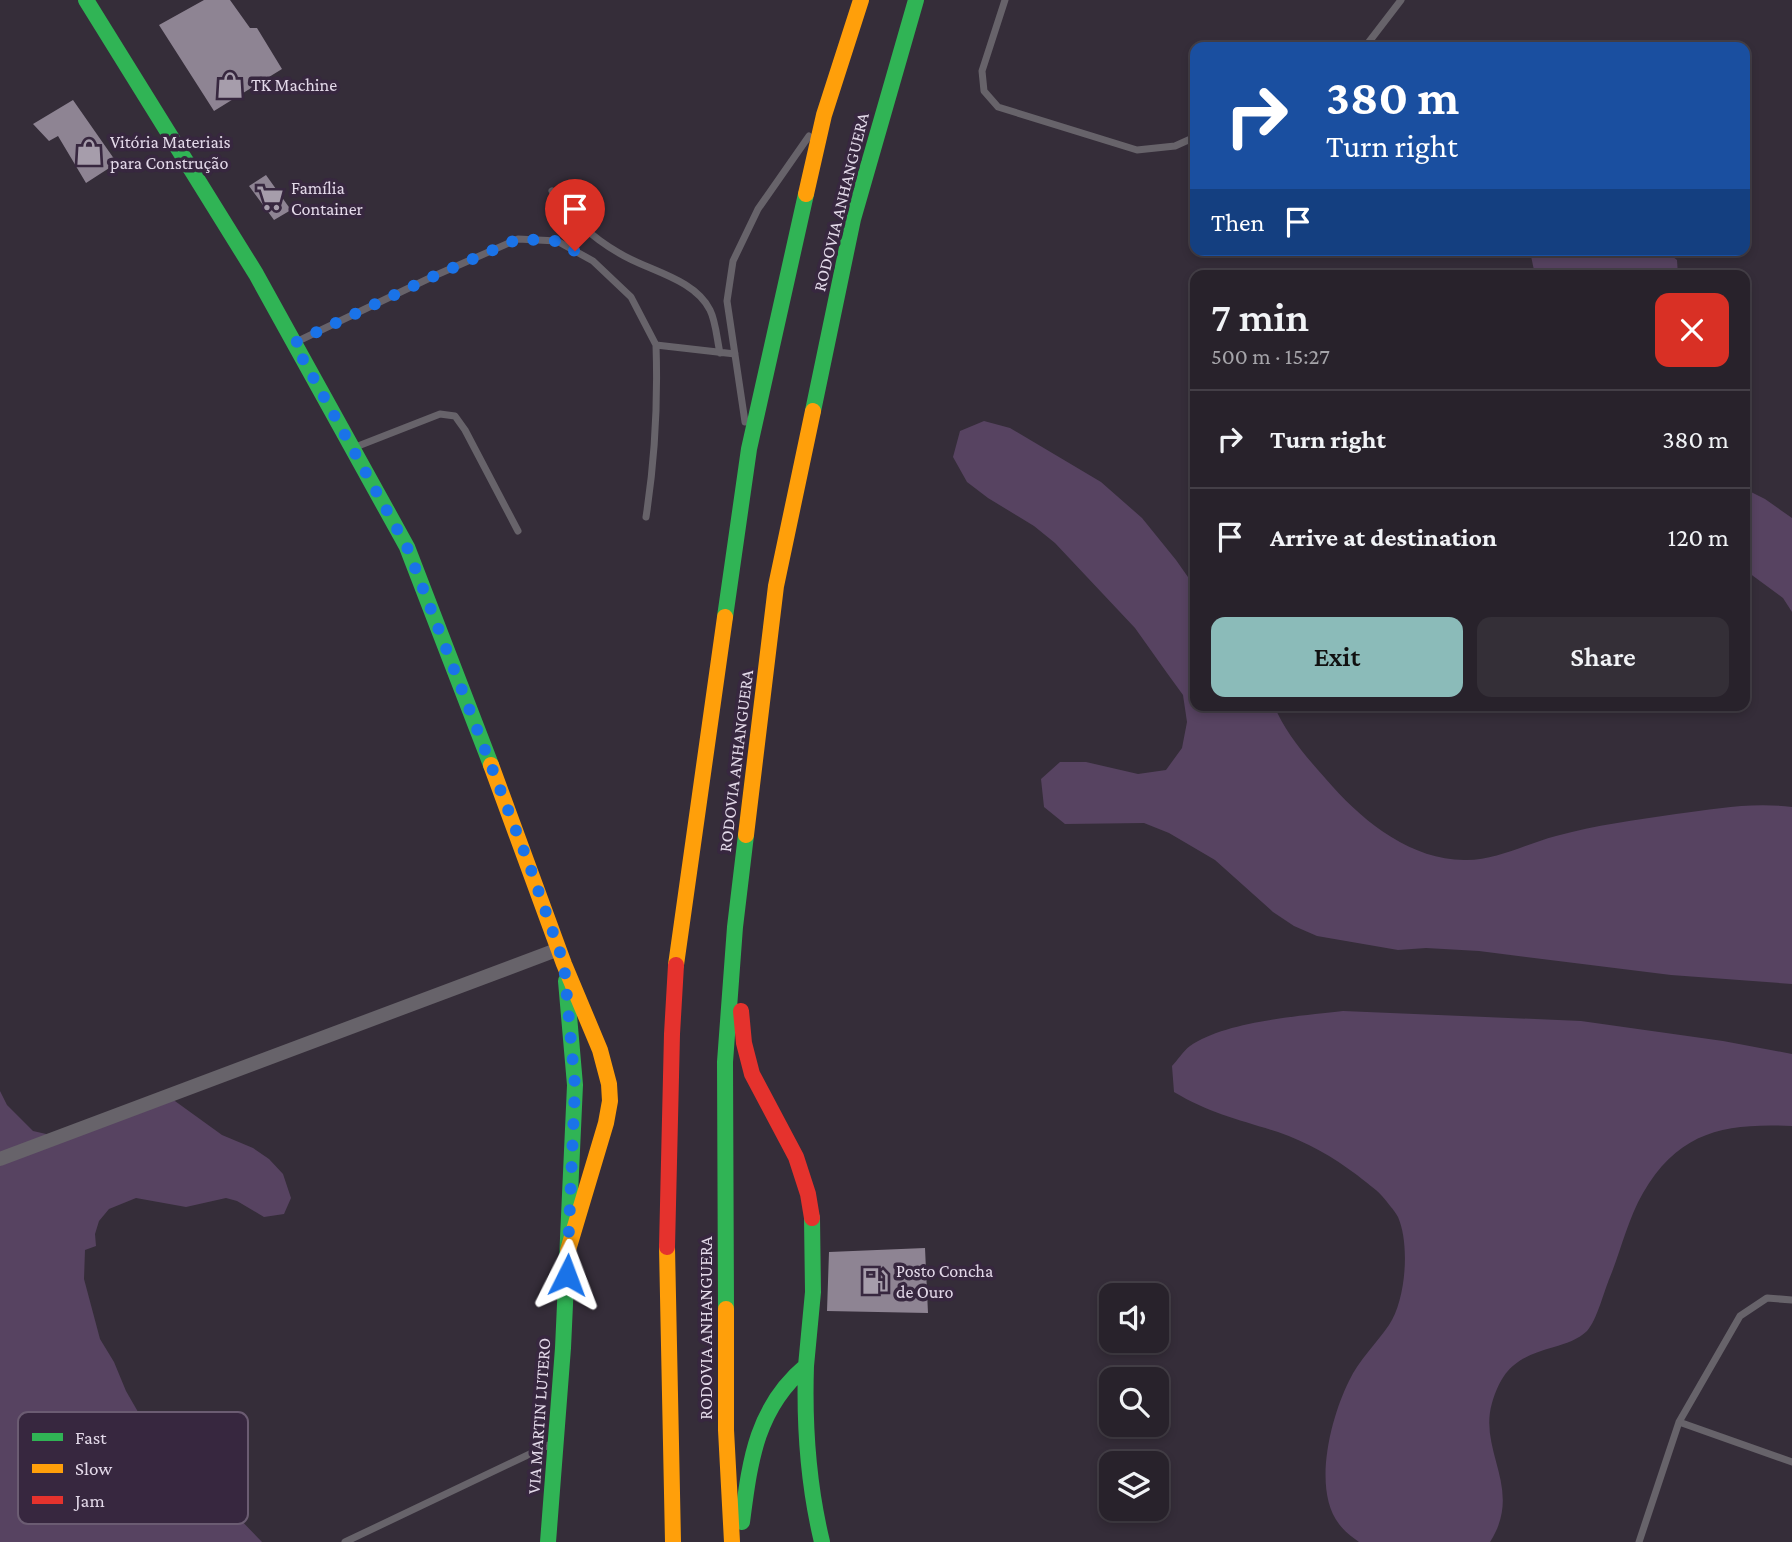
<!DOCTYPE html>
<meta charset="utf-8">
<style>
:root{--surface:#28222b;--page:#342f37;--text:#f1f3f6;--muted:#a5a4a9;--line:#443f47;--accent:#8bbbb9}
body{margin:0;font-family:"Crimson Pro",serif;background:var(--page);color:var(--text);height:100vh;display:flex;flex-direction:column;font-size:26px;white-space:nowrap}
*{box-sizing:border-box;margin:0}
p{font-size:23px;color:var(--muted)}
.icon{flex:none;width:38px;height:38px;fill:none;stroke:currentColor;stroke-width:2;stroke-linecap:round;stroke-linejoin:round}
.map{position:relative;flex:1;overflow:hidden}
.sheet{position:absolute;left:1190px;top:270px;width:560px;height:441px;display:flex;flex-direction:column;background:var(--surface);border-radius:14px;box-shadow:0 4px 10px #0003,0 0 0 2px var(--line)}
.sheet>*{flex:none}
.banner{position:absolute;left:1190px;top:42px;width:560px;height:214px;border-radius:14px;box-shadow:0 4px 10px #0003,0 0 0 2px var(--line);background:#1a4fa0;color:#fff;overflow:hidden}
.fabs{position:absolute;left:1099px;top:1283px;display:grid;gap:14px}
.fabs a{display:grid;place-items:center;width:70px;height:70px;border-radius:14px;background:var(--surface);box-shadow:0 4px 10px #0003,0 0 0 2px var(--line);font-size:35px}
.pin{position:absolute;display:grid;place-items:center;width:60px;height:60px;color:#fff;margin:-72px -30px;border-radius:50% 50% 50% 0;rotate:-45deg;box-shadow:0 0 7px #0007}
.pin .icon{rotate:45deg}
.me{position:absolute;width:77px;margin:-38px;rotate:3deg;stroke-linejoin:round;filter:drop-shadow(0 0 5px #0008)}
.turn{display:flex;align-items:center;gap:24px;height:147px;padding:0 21px;font-size:32px}
.turn .icon{width:91px;height:91px;stroke-width:2.5}
.turn b{display:block;font-size:49px;line-height:60px}
.then{display:flex;align-items:center;height:66px;padding:0 21px;background:#0003;gap:14px;font-size:26px}
.round{display:grid;place-items:center;flex:none;width:74px;height:74px;border-radius:14px;background:var(--page)}
.summary{display:flex;align-items:center;justify-content:space-between;height:119px;padding:0 21px}
h1{font-size:42px;font-weight:600;line-height:52px}
.button{display:flex;gap:14px;margin-top:auto;padding:14px 21px}
.button a{flex:1;height:80px;border-radius:14px;background:var(--accent);color:#111;font-size:28px;font-weight:600;line-height:80px;text-align:center}
.button a+a{background:var(--page);color:var(--text)}
ul{padding:0;list-style:none}
li{display:flex;align-items:center;gap:21px;height:98px;padding:0 21px;border-top:2px solid var(--line)}
li div{flex:1}
li b{display:block;font-size:26px}
li em{font-style:normal}
.map>svg:first-child{display:block}
.green{fill:#574361}
.building{fill:#8e8493}
.lines{fill:none;stroke-linecap:round;stroke-linejoin:round}
.lane{stroke:#67636a;stroke-width:7}
.street{stroke:#67636a;stroke-width:14}
.fast{stroke:#30b455;stroke-width:16}
.slow{stroke:#ff9f0a;stroke-width:16}
.jam{stroke:#e5322d;stroke-width:16}
.route{stroke:#1a73e8;stroke-width:12;stroke-dasharray:0 21.6}
.labels{text-anchor:middle;stroke-width:7;stroke-linejoin:round;paint-order:stroke}
.poi-label{font-size:18px;fill:#e3d9e9;stroke:#37273f;text-anchor:start}
.street-label{font-size:18px;fill:#e3d9e9;stroke:#37273f}
.key{fill:#37273f;stroke:#6b5c72;stroke-width:2}
.key-label{font-size:19px;fill:#e3d9e9}
</style>
<div class="map">
<svg width="1792" height="1542" viewBox="0 0 1792 1542">
<rect width="100%" height="100%" fill="#352d39"/>
<path class="green" d="M1533,250H1664L1677,260L1678,275H1535L1531,256Z
M984,421L1010,428L1101,482L1142,518L1176,560L1195,587V705H1274C1286,736 1312,763 1333,787C1365,823 1413,860 1464,860C1496,861 1525,844 1556,836C1596,825 1635,820 1676,814C1717,809 1750,802 1792,807V984L1671,975L1479,951L1426,948L1398,950L1317,936L1294,926L1273,912L1215,860L1169,833L1144,823L1065,824L1044,807L1041,779L1060,762H1086L1138,774L1166,770L1182,748L1187,722L1183,695L1167,673L1135,628L1055,543L1034,526L988,498L967,482L953,457L960,431Z
M1745,489L1765,499L1792,518V612L1783,598L1745,570Z
M1343,1011L1581,1021L1723,1041L1792,1054V1126C1725,1123 1679,1131 1643,1193C1628,1219 1621,1250 1610,1277C1604,1291 1597,1320 1587,1331C1579,1339 1565,1344 1554,1347C1519,1357 1503,1366 1492,1403C1478,1452 1524,1489 1490,1542H1359C1352,1537 1344,1531 1339,1524C1312,1489 1331,1417 1349,1381C1359,1360 1376,1344 1389,1325C1406,1300 1410,1244 1398,1217C1394,1210 1387,1202 1382,1196C1375,1188 1365,1182 1357,1175C1333,1157 1307,1142 1278,1132C1240,1120 1209,1113 1174,1092L1172,1066C1178,1060 1183,1051 1190,1046C1225,1021 1301,1016 1343,1011Z
M0,1091L7,1105L33,1131L55,1136L168,1096L222,1135L253,1148L269,1159L283,1174L291,1198L284,1214L264,1217L237,1201L226,1198L186,1207L136,1198L109,1209L99,1221L95,1234L96,1246L85,1250L84,1279L100,1339L114,1362L126,1391L153,1438L177,1454L262,1542H0Z"/>
<path class="building" d="M204,0H230L250,28H257L282,69L214,111L159,25Z
M73,100L117,163L86,183L58,136L49,141L33,124Z
M266,175L291,210L274,220L249,186Z
M925,1248L928,1313L827,1311L829,1252Z"/>
<g class="lines">
<path class="lane" d="M1005,0L982,71L984,91L998,107L1137,150L1175,146L1195,137
M1365,47L1401,0
M552,191C570,217 591,237 619,253C648,271 694,278 710,310C716,322 717,340 720,353
M294,343L434,276L518,239L557,241L593,261L631,297L656,345
M745,422L727,301L733,261L758,209L809,136
M353,448L440,414L455,416L465,430L518,531
M646,517C655,459 658,403 656,345L735,354
M1679,1422L1792,1462
M345,1542L553,1443
M1639,1542L1679,1422L1740,1316L1767,1298L1792,1300"/>
<path class="street" d="M0,1159L559,949"/>
<path class="fast" d="M86,0L256,274L407,547L491,765
M813,411L853,219L916,0
M725,617L749,449L806,194
M726,1309L725,1062L735,927L746,835
M806,1366C804,1426 808,1484 822,1542
M742,1522C750,1461 756,1408 806,1366L813,1292L812,1218
M548,1542L563,1348L575,1085L566,981"/>
<path class="slow" d="M806,194L824,115L861,0
M491,765L564,964L600,1050L609,1084L610,1101L606,1123L568,1250
M746,835L776,586L813,411
M676,965L725,617
M667,1247L673,1542
M726,1309V1430L732,1542"/>
<path class="jam" d="M741,1011L744,1043L752,1074L796,1157L808,1194L812,1218
M667,1247L672,1034L676,965"/>
</g>
<g class="lines">
<path class="route" d="M567,1275L575,1086L564,964L530,867L407,547L294,343L434,276L518,239L557,241L575,251"/>
</g>
<defs>
<symbol id="shop-bare" viewBox="-9 -9 18 18"><path d="M-5-2.5h2.3a2.7 3.5 0 0 1 5.4 0H5L5.5 6h-11ZM-1.5-2.5h3a1.5 2.3 0 0 0-3 0Z" fill="#a69dab" stroke="#37273f" stroke-width="2.5" paint-order="stroke"/></symbol>
<symbol id="supermarket-bare" viewBox="-9 -9 18 18"><path d="M-6-5.5h2.5l.6 2H6L4.5 2H-2.5L-4.4-4H-6ZM-1.5 3.2a1.3 1.3 0 1 0 .1 0ZM3 3.2a1.3 1.3 0 1 0 .1 0Z" fill="#a69dab" stroke="#37273f" stroke-width="2.5" paint-order="stroke"/></symbol>
<symbol id="fuel-bare" viewBox="-9 -9 18 18"><path d="M-5.5-6h7V0h2V4h1.3V-2.5L3-4.5l.8-.8L6-3V5H2.5V1h-1V6h-7ZM-4.2-4.7v3.2H.2V-4.7Z" fill="#a69dab" stroke="#37273f" stroke-width="2.5" paint-order="stroke"/></symbol>
</defs>
<g fill-rule="evenodd">
<use href="#shop-bare" x="211" y="66" width="38" height="38"/>
<use href="#shop-bare" x="70" y="133" width="38" height="38"/>
<use href="#supermarket-bare" x="251" y="179" width="38" height="38"/>
<use href="#fuel-bare" x="856" y="1262" width="38" height="38"/>
</g>
<g class="labels">
<g class="poi-label">
<text x="251" y="91">TK Machine</text>
<text x="110" y="148">Vitória Materiais<tspan x="110" dy="21">para Construção</tspan></text>
<text x="291" y="194">Família<tspan x="291" dy="21">Container</tspan></text>
<text x="896" y="1277">Posto Concha<tspan x="896" dy="21">de Ouro</tspan></text>
</g>
<g class="street-label">
<text transform="translate(841 202) rotate(-76)" y="6">RODOVIA ANHANGUERA</text>
<text transform="translate(736 761) rotate(-83)" y="6">RODOVIA ANHANGUERA</text>
<text transform="translate(706 1328) rotate(-90)" y="6">RODOVIA ANHANGUERA</text>
<text transform="translate(539 1416) rotate(-86)" y="6">VIA MARTIN LUTERO</text>
</g>
</g>
<rect x="18" y="1412" width="230" height="112" rx="10" class="key"/>
<rect x="32" y="1433" width="31" height="8" fill="#30b455"/>
<rect x="32" y="1464" width="31" height="9" fill="#ff9f0a"/>
<rect x="32" y="1496" width="31" height="8" fill="#e5322d"/>
<g class="key-label">
<text x="75" y="1444">Fast</text>
<text x="75" y="1475">Slow</text>
<text x="75" y="1507">Jam</text>
</g>
</svg>
<div class="fabs">
<a><svg class="icon" aria-label="sound" viewBox="0 0 24 24"><path d="M4 9h4l5-4v14l-5-4H4zM17 9q2 3 0 6"/></svg></a>
<a><svg class="icon" aria-label="search" viewBox="0 0 24 24"><circle cx="10" cy="10" r="6"/><path d="M15 15l6 6"/></svg></a>
<a><svg class="icon" aria-label="layers" viewBox="0 0 24 24"><path d="M12 4l9 5-9 5-9-5zM3 14l9 5 9-5"/></svg></a>
</div>
<div class="pin" style="left:575px;top:251px;background:#d93025"><svg class="icon" aria-label="arrive" viewBox="0 0 24 24"><path d="M6 21V4h12l-3 4 3 4H6"/></svg></div>
<svg class="me" style="left:567px;top:1275px" viewBox="-20 -20 40 40"><path d="M0-17L14 15 0 8-14 15z" fill="#1a73e8" stroke="#fff" stroke-width="4"/></svg>
<div class="banner">
<div class="turn"><svg class="icon" aria-label="right" viewBox="0 0 24 24"><path d="M7 20v-9h11M14 6l5 5-5 5"/></svg><div><b>380 m</b>Turn right</div></div>
<div class="then">Then<svg class="icon" aria-label="arrive" viewBox="0 0 24 24"><path d="M6 21V4h12l-3 4 3 4H6"/></svg></div>
</div>
<section class="sheet">
<div class="summary"><div><h1>7 min</h1><p>500 m · 15:27</p></div><a class="round" style="background:#d93025;color:#fff"><svg class="icon" aria-label="close" viewBox="0 0 24 24"><path d="M6 6l12 12M18 6L6 18"/></svg></a></div>
<ul>
<li><svg class="icon" aria-label="right" viewBox="0 0 24 24"><path d="M7 20v-9h11M14 6l5 5-5 5"/></svg><div><b>Turn right</b></div><em>380 m</em></li>
<li><svg class="icon" aria-label="arrive" viewBox="0 0 24 24"><path d="M6 21V4h12l-3 4 3 4H6"/></svg><div><b>Arrive at destination</b></div><em>120 m</em></li>
</ul>
<div class="button"><a>Exit</a><a>Share</a></div>
</section>
</div>
